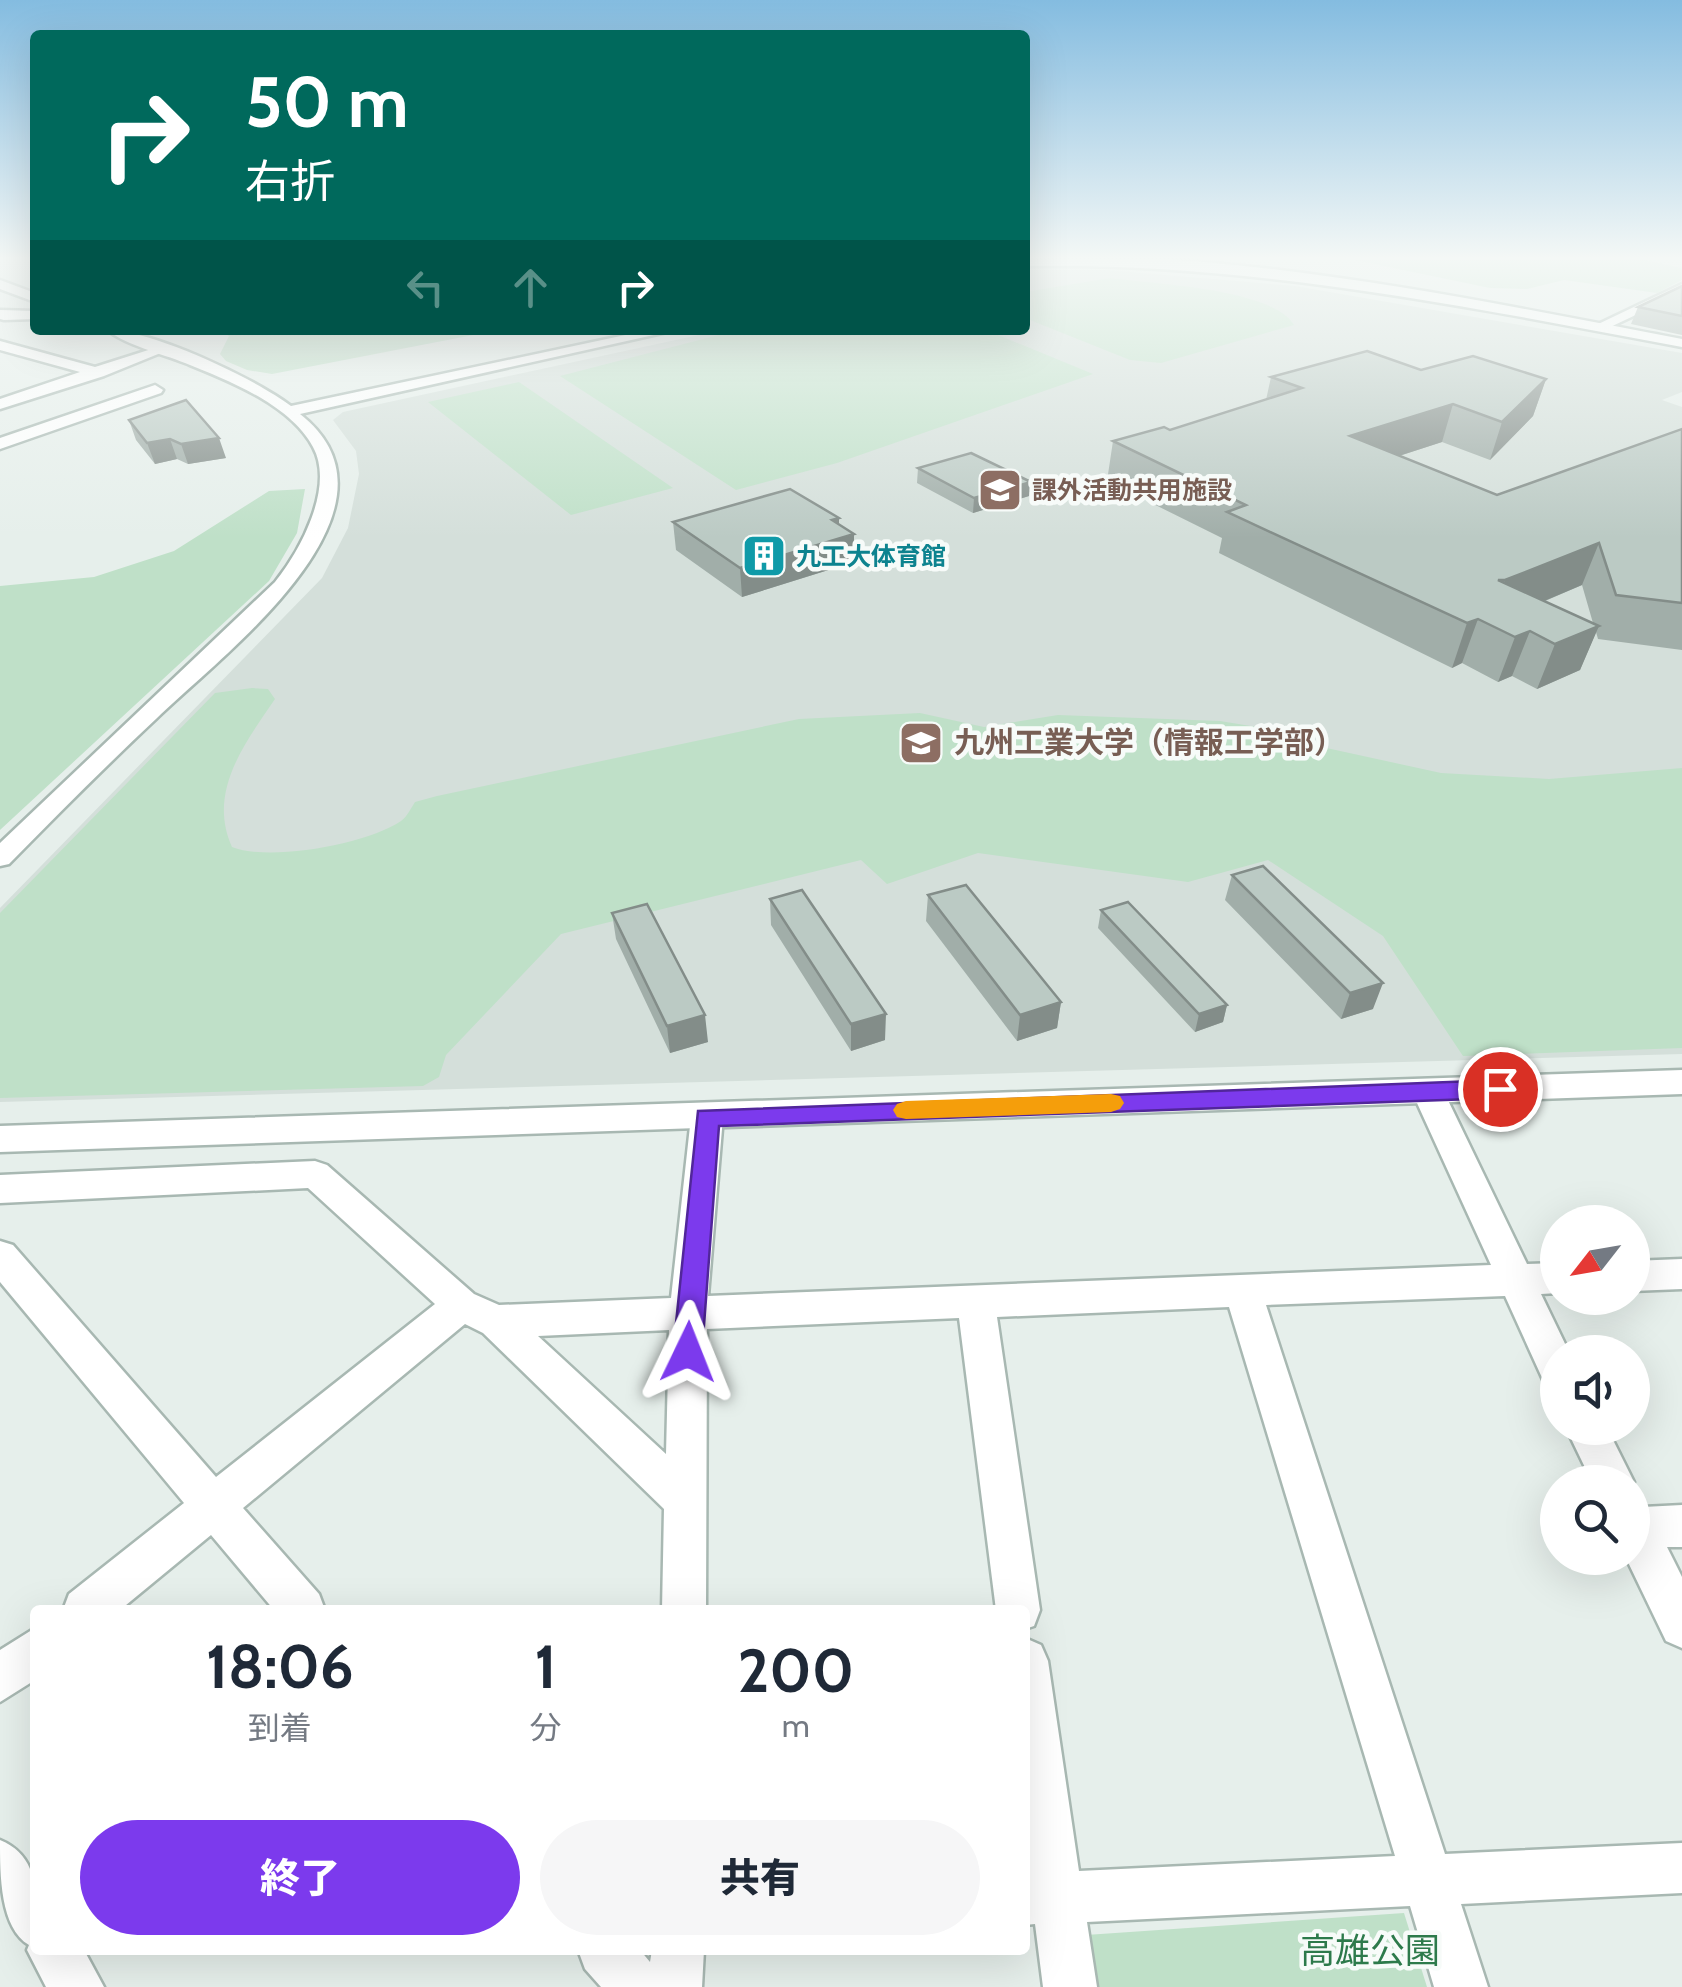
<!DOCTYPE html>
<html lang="ja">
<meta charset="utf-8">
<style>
:root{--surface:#fff;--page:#f6f6f7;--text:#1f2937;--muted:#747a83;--accent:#7c3aed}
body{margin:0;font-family:Cabin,"Noto Sans JP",sans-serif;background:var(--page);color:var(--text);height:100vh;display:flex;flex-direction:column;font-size:38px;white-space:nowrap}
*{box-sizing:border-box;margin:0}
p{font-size:32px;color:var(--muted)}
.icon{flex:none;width:55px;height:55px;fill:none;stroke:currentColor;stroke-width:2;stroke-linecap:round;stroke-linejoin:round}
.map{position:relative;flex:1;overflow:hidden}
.panel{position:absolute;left:30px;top:1605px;width:1000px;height:350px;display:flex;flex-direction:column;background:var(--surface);border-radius:10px;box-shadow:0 10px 40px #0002}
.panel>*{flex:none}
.banner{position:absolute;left:30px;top:30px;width:1000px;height:305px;border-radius:10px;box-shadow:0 10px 40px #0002;background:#00695c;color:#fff;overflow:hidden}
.needle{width:65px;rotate:239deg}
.tools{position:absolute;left:1540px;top:1205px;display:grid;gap:20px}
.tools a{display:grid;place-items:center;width:110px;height:110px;border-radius:50%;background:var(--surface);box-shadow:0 10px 40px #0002;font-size:50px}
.pin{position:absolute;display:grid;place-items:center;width:85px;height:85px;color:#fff;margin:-42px;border:5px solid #fff;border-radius:50%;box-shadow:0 2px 10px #0007}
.me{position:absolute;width:110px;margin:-55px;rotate:2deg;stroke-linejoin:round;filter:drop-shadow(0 0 8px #0008)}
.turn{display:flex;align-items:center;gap:35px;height:210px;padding:0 50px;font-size:45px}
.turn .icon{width:130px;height:130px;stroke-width:2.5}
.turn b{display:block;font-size:70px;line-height:85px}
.lanes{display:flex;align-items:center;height:95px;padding:0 50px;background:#0003;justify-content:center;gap:50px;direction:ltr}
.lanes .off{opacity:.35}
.eta{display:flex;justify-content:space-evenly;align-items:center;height:170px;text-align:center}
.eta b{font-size:60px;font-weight:800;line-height:70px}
.button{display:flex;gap:20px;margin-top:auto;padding:20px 50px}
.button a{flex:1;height:115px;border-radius:60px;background:var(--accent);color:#fff;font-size:40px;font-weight:800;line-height:115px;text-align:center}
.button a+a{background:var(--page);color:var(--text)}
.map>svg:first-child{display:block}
.built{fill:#d4dfda}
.green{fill:#bfe0c8}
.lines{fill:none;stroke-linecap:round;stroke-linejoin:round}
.minor-casing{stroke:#a8b8b2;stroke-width:5}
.tertiary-casing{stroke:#a8b8b2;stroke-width:5}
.minor{fill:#fff;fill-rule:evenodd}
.tertiary{fill:#fff;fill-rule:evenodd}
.wall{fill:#a1aea9;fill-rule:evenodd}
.shaded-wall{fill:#838d89}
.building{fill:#bbcac4;stroke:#838d89;stroke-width:2.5}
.route{fill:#7c3aed;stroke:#51269a;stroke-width:2.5}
.slow{fill:#f59e0b}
.labels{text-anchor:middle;stroke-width:9;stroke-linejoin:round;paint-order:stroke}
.far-education-label{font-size:25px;font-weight:bold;fill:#785e54;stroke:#f7fbf9;text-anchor:start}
.far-culture-label{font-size:25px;font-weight:bold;fill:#0d838f;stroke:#f7fbf9;text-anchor:start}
.education-label{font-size:30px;font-weight:bold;fill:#785e54;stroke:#f7fbf9;text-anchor:start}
.near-park-label{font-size:35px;fill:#2d7a4b;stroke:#f7fbf9}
</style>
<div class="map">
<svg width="1682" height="1987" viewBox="0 0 1682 1987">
<rect width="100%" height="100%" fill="#e6efeb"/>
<path class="built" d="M1025,270H1106L1295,286L1682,353V392L1662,400L1682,407V1054L0,1102V908L322,578L348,528L359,474L356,451L333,420L343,412L722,330H1025Z"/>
<path class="green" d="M1355,260H1644L1682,268V280L1657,293L1564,280L1527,289L1490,288Z
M1110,278C1152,284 1272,288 1294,325L1161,363L1130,360L1025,318V292Z
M220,330H499L272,374L247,370L226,361L220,354L229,336Z
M738,330H986L1093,374L837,463L736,490L560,376Z
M519,382L673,488L571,515L428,402Z
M305,489L297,533L269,581L0,830V586L94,577L174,551L269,491Z
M252,688L268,689L275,699C245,743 207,792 232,847C270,862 367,844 401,821C407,817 411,808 415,802L437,796L799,719L920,713L984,727L1058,715L1220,721L1269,729L1299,742L1441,773L1549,779L1682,768V1048L1463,1056L1383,936L1268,860L1188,882L978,853L887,884L861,860L561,934L446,1055L439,1077L423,1086L0,1098V913L215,693Z
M1404,1913L1427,1987H1094L1086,1935Z"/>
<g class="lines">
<defs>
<path id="minor" d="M1682,284V293L1604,330L1592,327Z
M0,310L35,311V319L4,320L0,319Z
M0,341L95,367L161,346L168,350L104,376L0,409V399L80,372L0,350Z
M155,385L163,390L161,393L0,449V438Z
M1428,1080L1439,1084L1444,1092L1527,1264L1558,1263V1293L1541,1294L1569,1352H1558V1387L1544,1382L1505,1296L1266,1305L1445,1854L1682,1843V1893L1461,1904L1488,1987H1434L1410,1906L1087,1922L1097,1987H1043L1035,1924L1025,1925V1873H1029L1025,1843V1638L1041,1645L1048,1661L1079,1871L1395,1856L1229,1307L997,1317L1040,1610L1034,1626L1025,1629V1610H996L959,1318L707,1329L706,1610H662L664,1509L483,1333L465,1324L243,1508L319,1594L325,1610H274L211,1535L120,1610H63L69,1594L184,1503L0,1282V1241L13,1245L216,1477L435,1304L308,1188L0,1203V1175L315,1161L327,1165L474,1294L499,1305L671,1298L691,1117L695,1108L707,1105L719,1108L723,1117L708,1296L1491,1265L1412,1092L1417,1084ZM669,1330L666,1454L538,1336Z
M1682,1259V1289L1632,1291V1261Z
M1566,1428H1607L1634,1482L1632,1485L1592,1482Z
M1632,1503L1643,1507L1682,1505V1547H1667L1682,1577V1648L1666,1641L1626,1558H1632Z
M35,1628V1680L0,1702V1650Z
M0,1840C46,1859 35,1908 35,1950H84L104,1987H46L27,1950L29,1945C0,1928 0,1875 0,1840Z
M578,1950H640L650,1962L652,1950H704L702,1987H601L585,1969Z"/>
<path id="tertiary" d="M1025,260C1080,260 1137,257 1193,261C1358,275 1520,308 1682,339V347C1464,306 1248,262 1025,266Z
M0,280L35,293V302L0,289Z
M107,330C152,330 254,378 291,406L649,330H676L300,414C420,508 221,656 157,718C107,765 58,814 9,864L0,866V843L275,582C300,551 335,487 313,447C290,404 227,380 185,363C160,353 128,346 107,330Z
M1682,1070V1094L0,1152V1126Z"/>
</defs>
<use href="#minor" class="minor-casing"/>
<use href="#tertiary" class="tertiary-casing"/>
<use href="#minor" class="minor"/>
<use href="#tertiary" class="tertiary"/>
</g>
<path class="wall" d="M1682,286V335L1631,324L1638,307Z
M1421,370L1546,379L1533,416L1490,460L1442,442L1399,456L1497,495L1682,429V650L1598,639L1596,632L1580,670L1537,689L1512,676L1498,682L1462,663L1452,668L1219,553L1222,538L1107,481L1113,441L1170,430L1266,400L1271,377ZM1582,585L1593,623L1545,601Z
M129,420L226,458L188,464L177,459L155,464L136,440Z
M918,468L1031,482L1029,496L973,513L917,483Z
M673,522L839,525L854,562L742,597L676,550Z
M1232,875L1373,1009L1341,1019L1225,900Z
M928,895L1061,1002L1057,1028L1017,1041L926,921Z
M770,899L885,1040L851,1051L771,925Z
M1101,910L1227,1005L1223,1022L1195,1032L1098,928Z
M612,913L708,1042L670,1053L616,939Z"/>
<path class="shaded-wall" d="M1546,379L1533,416L1490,460L1502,422Z
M1453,404L1442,442L1340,475L1350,436Z
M219,438L226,458L188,464L181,444Z
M170,439L177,459L155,464L147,443Z
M1031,482L1029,496L973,513L974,498Z
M839,518V538L854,534V562L742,597L740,568L832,520Z
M1599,543L1582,585L1490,624L1505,580Z
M1478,619L1462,663L1452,668L1467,623Z
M1599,626L1580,670L1537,689L1555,644Z
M1530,631L1512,676L1498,682L1515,637Z
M1383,983L1373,1009L1341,1019L1350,993Z
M1061,1002L1057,1028L1017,1041L1020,1015Z
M1227,1005L1223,1022L1195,1032L1199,1014Z
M886,1014L885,1040L851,1051V1024Z
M705,1015L708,1042L670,1053L667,1026Z"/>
<path class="building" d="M1682,286V316L1638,307Z
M1367,351L1421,370L1473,356L1546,379L1502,422L1453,404L1350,436L1497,495L1682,429V603L1616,595L1599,543L1505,580H1498L1599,626L1555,644L1530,631L1515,637L1478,619L1467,623L1227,512L1246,505L1113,441L1164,427L1170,430L1302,388L1271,377Z
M186,400L219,438L181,444L170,439L147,443L129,420Z
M971,453L1031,482L974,498L918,468Z
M790,489L839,518L832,520L854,534L740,568L673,522Z
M1263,866L1383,983L1350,993L1232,875Z
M966,885L1061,1002L1020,1015L928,895Z
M802,890L886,1014L851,1024L770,899Z
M1128,902L1227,1005L1199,1014L1101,910Z
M647,904L705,1015L667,1026L612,913Z"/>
<linearGradient id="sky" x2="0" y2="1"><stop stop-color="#84bce0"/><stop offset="0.48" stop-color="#f4f8f6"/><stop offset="1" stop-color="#f4f8f6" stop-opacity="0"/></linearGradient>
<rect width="1682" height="538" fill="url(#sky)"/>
<path class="route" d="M1500,1080L1512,1089L1500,1098L719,1126L702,1352L698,1361L688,1364L677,1361L673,1352L698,1111Z"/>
<path class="slow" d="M1111,1094L1120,1096L1124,1103L1120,1109L1111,1112L906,1119L897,1117L893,1110L897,1104L906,1101Z"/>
<defs>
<symbol id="university-square" viewBox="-11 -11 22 22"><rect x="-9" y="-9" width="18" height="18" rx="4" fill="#8d6e63" stroke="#f7fbf9"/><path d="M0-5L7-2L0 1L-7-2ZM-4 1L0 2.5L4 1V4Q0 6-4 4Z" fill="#fff"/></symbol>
<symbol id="building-square" viewBox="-11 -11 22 22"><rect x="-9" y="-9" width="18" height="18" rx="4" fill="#0f9aa8" stroke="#f7fbf9"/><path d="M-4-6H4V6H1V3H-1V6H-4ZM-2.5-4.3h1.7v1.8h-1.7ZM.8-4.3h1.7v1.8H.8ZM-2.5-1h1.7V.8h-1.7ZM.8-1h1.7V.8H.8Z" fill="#fff"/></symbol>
</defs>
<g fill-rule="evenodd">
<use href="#university-square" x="975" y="465" width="50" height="50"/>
<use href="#building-square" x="739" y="531" width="50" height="50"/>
<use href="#university-square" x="896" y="718" width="50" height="50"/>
</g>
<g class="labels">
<g class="far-education-label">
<text x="1032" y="499">課外活動共用施設</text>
</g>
<g class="far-culture-label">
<text x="796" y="565">九工大体育館</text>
</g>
<g class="education-label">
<text x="954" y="753">九州工業大学（情報工学部）</text>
</g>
<g class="near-park-label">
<text x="1370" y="1963">高雄公園</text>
</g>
</g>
</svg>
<div class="tools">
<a><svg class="needle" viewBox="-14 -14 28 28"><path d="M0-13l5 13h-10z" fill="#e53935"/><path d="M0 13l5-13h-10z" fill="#747a83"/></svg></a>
<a><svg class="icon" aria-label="sound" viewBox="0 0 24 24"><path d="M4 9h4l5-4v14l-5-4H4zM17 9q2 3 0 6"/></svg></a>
<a><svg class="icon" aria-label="search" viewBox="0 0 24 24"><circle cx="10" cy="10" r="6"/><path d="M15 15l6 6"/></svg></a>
</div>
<div class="pin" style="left:1500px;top:1089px;background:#d93025"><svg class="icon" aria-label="arrive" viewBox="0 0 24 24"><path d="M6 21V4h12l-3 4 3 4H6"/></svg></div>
<svg class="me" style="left:688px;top:1352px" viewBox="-20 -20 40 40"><path d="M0-17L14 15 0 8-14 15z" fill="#7c3aed" stroke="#fff" stroke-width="4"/></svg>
<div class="banner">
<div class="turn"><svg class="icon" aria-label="right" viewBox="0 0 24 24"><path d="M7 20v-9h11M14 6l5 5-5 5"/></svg><div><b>50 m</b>右折</div></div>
<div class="lanes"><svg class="icon off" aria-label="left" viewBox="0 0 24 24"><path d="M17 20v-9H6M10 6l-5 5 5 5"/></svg><svg class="icon off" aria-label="ahead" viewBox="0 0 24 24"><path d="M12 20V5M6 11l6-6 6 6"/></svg><svg class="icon" aria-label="right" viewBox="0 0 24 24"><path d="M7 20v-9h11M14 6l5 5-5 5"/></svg></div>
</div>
<section class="panel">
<div class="eta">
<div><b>18:06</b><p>到着</p></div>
<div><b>1</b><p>分</p></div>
<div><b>200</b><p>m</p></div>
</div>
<div class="button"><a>終了</a><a>共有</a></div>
</section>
</div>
